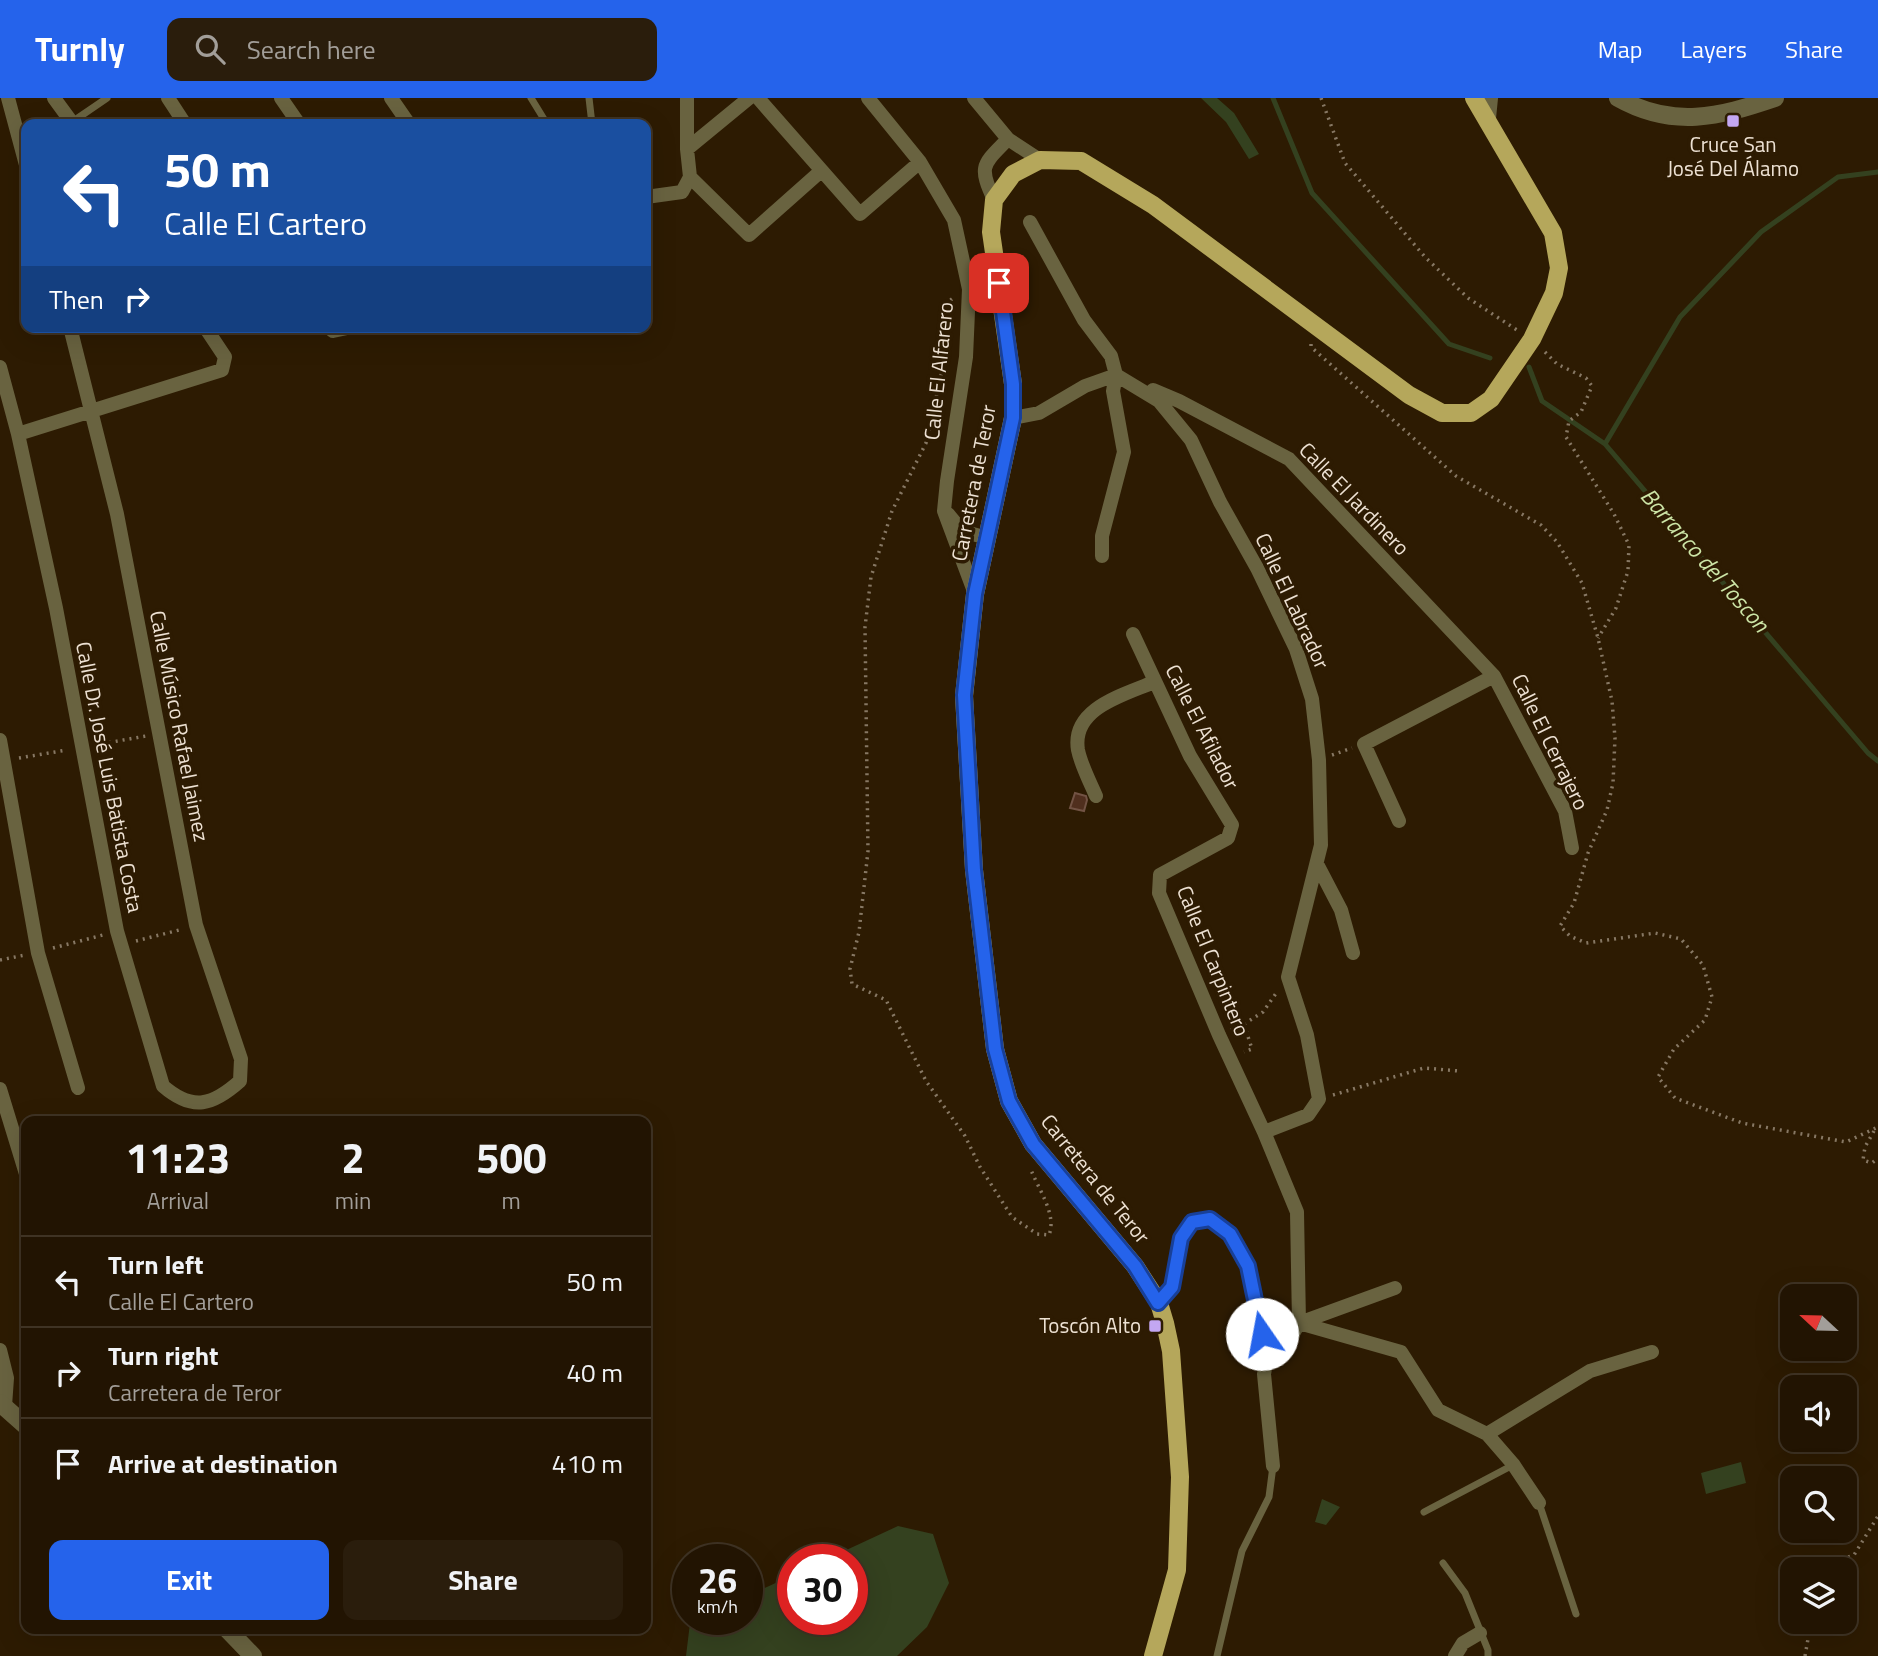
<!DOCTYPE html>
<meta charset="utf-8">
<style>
:root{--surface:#221402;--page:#2a1d0c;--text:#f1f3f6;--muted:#a29e99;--line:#3f3324;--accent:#2563eb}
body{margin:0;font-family:"Titillium Web",sans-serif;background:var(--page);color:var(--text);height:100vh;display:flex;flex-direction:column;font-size:26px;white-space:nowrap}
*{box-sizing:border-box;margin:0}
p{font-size:23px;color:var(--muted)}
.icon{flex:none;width:38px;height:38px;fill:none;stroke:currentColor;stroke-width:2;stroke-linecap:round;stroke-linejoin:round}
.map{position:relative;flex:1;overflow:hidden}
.drawer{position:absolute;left:21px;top:1018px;width:630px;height:518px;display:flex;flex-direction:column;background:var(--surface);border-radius:14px;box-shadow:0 7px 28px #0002,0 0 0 2px var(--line)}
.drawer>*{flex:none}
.guide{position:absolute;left:21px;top:21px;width:630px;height:214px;border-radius:14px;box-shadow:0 7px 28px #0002,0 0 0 2px var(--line);background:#1a4fa0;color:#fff;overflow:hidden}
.needle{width:46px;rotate:292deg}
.buttons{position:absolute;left:1780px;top:1186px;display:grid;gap:14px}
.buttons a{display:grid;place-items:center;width:77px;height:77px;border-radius:14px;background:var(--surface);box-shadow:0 7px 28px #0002,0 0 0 2px var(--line);font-size:35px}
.speed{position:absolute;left:672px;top:1446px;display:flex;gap:14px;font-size:35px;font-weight:700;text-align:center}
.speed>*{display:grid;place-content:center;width:91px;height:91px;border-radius:50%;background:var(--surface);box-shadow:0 7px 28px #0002,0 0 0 2px var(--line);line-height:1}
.speed small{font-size:18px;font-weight:400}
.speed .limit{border:10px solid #d22;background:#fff;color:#111}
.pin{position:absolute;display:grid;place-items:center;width:60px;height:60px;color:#fff;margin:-30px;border-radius:14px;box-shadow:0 4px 10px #0006}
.me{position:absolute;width:77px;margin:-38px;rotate:348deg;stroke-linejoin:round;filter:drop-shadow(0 0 5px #0008)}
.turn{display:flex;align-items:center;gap:24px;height:147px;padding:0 28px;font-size:32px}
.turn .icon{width:91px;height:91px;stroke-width:2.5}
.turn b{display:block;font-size:49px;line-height:60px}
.then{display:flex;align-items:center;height:66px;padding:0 28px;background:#0003;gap:14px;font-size:26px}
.eta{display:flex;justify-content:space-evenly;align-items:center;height:119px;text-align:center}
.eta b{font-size:42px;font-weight:700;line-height:49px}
.primary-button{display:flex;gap:14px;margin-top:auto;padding:14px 28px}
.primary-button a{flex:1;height:80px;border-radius:14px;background:var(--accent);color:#fff;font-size:28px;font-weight:700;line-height:80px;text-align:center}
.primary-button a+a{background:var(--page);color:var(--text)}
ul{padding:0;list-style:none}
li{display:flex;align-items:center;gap:21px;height:91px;padding:0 28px;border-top:2px solid var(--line)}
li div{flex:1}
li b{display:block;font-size:26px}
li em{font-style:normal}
header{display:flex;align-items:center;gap:42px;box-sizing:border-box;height:98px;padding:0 35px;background:var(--accent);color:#fff}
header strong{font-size:33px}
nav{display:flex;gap:38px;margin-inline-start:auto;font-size:24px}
.search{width:490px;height:63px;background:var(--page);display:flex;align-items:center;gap:18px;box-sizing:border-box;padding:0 24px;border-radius:14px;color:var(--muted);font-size:26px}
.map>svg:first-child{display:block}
.water{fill:#34411f}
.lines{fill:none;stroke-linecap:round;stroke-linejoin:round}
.stream{stroke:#34411f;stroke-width:5}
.building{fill:#502f1e;stroke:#725344;stroke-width:2}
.path{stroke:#877864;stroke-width:3.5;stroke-dasharray:2 5;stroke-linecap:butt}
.service{stroke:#696340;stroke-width:7}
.minor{stroke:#696340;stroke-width:14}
.tertiary{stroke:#696340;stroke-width:18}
.primary{stroke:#b5a75b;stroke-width:18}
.route-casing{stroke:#184099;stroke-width:18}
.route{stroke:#2563eb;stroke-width:12}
.poi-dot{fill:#c3a7f2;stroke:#2d1b02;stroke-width:2.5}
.labels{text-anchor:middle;stroke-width:7;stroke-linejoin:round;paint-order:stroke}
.poi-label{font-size:21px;fill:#ede1d3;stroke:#2d1b02}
.street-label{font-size:21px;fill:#ede1d3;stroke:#2d1b02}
.water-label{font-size:23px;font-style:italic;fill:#cde5a7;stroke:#2d1b02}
</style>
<header>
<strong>Turnly</strong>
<div class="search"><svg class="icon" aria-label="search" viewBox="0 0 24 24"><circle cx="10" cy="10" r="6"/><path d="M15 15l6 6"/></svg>Search here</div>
<nav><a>Map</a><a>Layers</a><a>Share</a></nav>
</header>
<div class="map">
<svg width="1878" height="1558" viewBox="0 0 1878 1558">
<rect width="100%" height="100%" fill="#2d1b02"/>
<path class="water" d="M1201,0H1217L1234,15L1259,56L1249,61L1226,24Z
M1741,1364L1746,1385L1706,1396L1701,1375Z
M1322,1401L1340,1409L1326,1427L1315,1424Z
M898,1428L933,1436L949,1485L927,1529L897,1558H686L690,1525L698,1521H747V1498L793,1477V1521H852V1461H827Z"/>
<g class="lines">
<path class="stream" d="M1273,0L1312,95L1449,246L1490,260
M1529,269L1542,303L1605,346L1868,655L1878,663
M1605,346L1680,219L1761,134L1838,79L1878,74"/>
</g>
<path class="building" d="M1075,695L1086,698L1087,702L1084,713L1070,710Z"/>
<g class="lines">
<path class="path" d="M1321,0L1345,65L1425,159L1468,200L1520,234
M952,201L948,204L943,268L926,345L892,413L871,479L865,529L868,753L859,834L850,871L852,886L886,902L926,983L965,1038L980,1069L1012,1119L1037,1136L1049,1137C1057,1117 1039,1092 1031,1072
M1311,246V249L1456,378L1541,427L1557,444L1582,485L1598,540L1612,603L1615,640L1613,685L1607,712L1588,755L1574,805L1560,828L1570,838L1586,845L1655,835L1681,841L1703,867L1712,899L1705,922L1674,951L1658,979L1675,1000L1742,1025L1846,1044L1878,1029
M1545,254L1557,266L1586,280L1592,288L1581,314L1569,323L1566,339L1614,416L1629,447L1628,473L1616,510L1598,540
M95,647L146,638
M1332,657L1352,650
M19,660L67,652
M136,843L183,831
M53,850L103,837
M0,862L25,857
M1244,926L1263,914L1277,894
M1231,932L1244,926L1252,951L1244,954
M1333,997L1424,970L1459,973
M1874,1033L1865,1049L1863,1062L1872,1065L1878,1060
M1825,1472L1828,1466L1854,1457L1878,1418
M1805,1558L1811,1524"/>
<path class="service" d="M531,0L547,26
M589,0L592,26
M72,24L107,0
M1539,1405L1576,1516
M1424,1414L1513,1367
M1443,1465L1465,1495L1488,1552V1558
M1217,1558L1242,1453L1269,1399L1273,1368"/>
<path class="minor" d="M8,0L26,67
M54,0L73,26
M168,0L185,26
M281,0L299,26
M391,0L409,26
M687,0V51L690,79
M758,0L860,116L920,64
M868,0L920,64L954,122L969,191L966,259L947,383L944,413L975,496
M974,0L1008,41L1040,62
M687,51L749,0
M690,79L749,137L821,73
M646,99L682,94L690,79
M994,102C978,67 983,67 1008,41
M1030,124L1084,222L1111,258L1116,277L1113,293L1124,354L1102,438V458
M328,229L333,233L352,229
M0,269L18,336L56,510L117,833L163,988C193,1014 213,1007 240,983L241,961L196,827L117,416L70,229
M1116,277L1159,303L1191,342L1220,404L1257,470L1296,551L1312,601L1319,662L1321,747L1288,879L1307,937L1319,1001L1308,1017L1264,1034
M1153,292L1179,303L1289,361L1494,578L1565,713L1572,750
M1013,320L1039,315L1085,288L1116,277
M18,336L222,272L225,259L205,229
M948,416L962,433L987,440
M1133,536L1190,658L1232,727L1228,740L1160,777L1159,795L1219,937L1264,1034L1297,1114L1299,1225L1287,1247L1269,1249C1250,1216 1257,1162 1228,1134C1223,1129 1216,1125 1210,1121L1192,1124L1181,1140L1172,1189L1159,1205
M0,642L38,855L78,990
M1096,698C1090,684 1081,667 1078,652C1071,610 1124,597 1154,584
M1399,723L1364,646L1494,578
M1317,766L1341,812L1353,855
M0,991L26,1076
M1299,1225L1401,1254L1438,1312L1487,1336L1513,1366L1539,1405
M1299,1225L1395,1190
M1269,1249L1264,1276L1273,1368
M0,1252L7,1280L5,1308
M1487,1336L1590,1273L1652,1254
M1455,1558L1463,1545L1480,1535"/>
<path class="tertiary" d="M1618,0C1673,31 1719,19 1775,0
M1487,20L1489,0
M0,1305L26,1328
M227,1531L253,1558"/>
<path class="primary" d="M1153,1558L1177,1472L1180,1379L1171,1253L1165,1225L1159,1205L1135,1168L1033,1046L1009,1003L995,951L974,772L964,598L975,496L1013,320V286L991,134L994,102L1013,76L1040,62L1081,63L1153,107L1409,297L1442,315H1471L1491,301L1532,241L1554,195L1559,170L1553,135L1474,0"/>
</g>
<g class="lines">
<defs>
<path id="route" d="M999,185L1013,286V320L975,496L964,597L974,772L995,951L1009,1003L1033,1046L1135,1168L1158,1205L1172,1189L1181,1140L1192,1124L1210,1121L1230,1136L1248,1168L1262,1236"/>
</defs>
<use href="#route" class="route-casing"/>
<use href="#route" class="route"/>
</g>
<g class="poi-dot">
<rect x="1726" y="16" width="14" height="14" rx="3.5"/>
<rect x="1148" y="1221" width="14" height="14" rx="3.5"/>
</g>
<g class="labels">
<g class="poi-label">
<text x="1733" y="54">Cruce San<tspan x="1733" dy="24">José Del Álamo</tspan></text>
<text x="1141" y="1235" text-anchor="end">Toscón Alto</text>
</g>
<g class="street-label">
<text transform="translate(939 273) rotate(-84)" y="7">Calle El Alfarero</text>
<text transform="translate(974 385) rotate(-79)" y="7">Carretera de Teror</text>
<text transform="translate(1354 401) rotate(46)" y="7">Calle El Jardinero</text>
<text transform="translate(1292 503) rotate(65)" y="7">Calle El Labrador</text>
<text transform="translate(179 628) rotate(79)" y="7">Calle Músico Rafael Jaimez</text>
<text transform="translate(1202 629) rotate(63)" y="7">Calle El Afilador</text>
<text transform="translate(1550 644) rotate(64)" y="7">Calle El Cerrajero</text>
<text transform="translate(109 679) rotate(79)" y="7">Calle Dr. José Luis Batista Costa</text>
<text transform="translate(1213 863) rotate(68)" y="7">Calle El Carpintero</text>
<text transform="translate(1095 1081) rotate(51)" y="7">Carretera de Teror</text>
</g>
<g class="water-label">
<text transform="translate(1705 462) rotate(49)" y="8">Barranco del Toscon</text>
</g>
</g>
</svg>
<div class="buttons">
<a><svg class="needle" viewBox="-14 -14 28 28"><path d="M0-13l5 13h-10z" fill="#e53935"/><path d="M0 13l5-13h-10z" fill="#a29e99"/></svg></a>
<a><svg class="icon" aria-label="sound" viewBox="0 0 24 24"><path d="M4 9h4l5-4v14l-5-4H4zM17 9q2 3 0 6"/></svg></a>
<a><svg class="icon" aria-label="search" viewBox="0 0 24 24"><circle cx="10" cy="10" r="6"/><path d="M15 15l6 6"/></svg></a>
<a><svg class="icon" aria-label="layers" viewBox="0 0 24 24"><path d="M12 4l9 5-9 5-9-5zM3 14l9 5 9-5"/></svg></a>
</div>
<div class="speed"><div>26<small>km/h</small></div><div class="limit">30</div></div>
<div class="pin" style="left:999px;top:185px;background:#d93025"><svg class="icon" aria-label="arrive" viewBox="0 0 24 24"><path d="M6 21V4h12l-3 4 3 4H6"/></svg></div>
<svg class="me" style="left:1262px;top:1236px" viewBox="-20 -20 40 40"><circle r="19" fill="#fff"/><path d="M0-13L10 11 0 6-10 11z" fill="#2563eb"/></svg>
<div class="guide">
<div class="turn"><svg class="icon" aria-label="left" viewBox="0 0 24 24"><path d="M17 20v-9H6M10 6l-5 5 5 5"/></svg><div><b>50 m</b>Calle El Cartero</div></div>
<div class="then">Then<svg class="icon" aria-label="right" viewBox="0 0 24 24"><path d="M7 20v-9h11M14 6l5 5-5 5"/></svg></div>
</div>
<section class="drawer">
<div class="eta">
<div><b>11:23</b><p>Arrival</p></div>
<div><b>2</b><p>min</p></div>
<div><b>500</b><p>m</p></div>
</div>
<ul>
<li><svg class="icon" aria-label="left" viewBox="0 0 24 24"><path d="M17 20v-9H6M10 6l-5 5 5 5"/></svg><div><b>Turn left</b><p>Calle El Cartero</p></div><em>50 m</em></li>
<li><svg class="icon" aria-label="right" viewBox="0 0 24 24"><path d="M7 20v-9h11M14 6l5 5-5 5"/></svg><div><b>Turn right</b><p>Carretera de Teror</p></div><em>40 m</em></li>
<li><svg class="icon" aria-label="arrive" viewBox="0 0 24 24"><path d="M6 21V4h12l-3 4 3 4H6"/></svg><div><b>Arrive at destination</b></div><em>410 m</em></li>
</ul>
<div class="primary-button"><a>Exit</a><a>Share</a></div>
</section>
</div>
